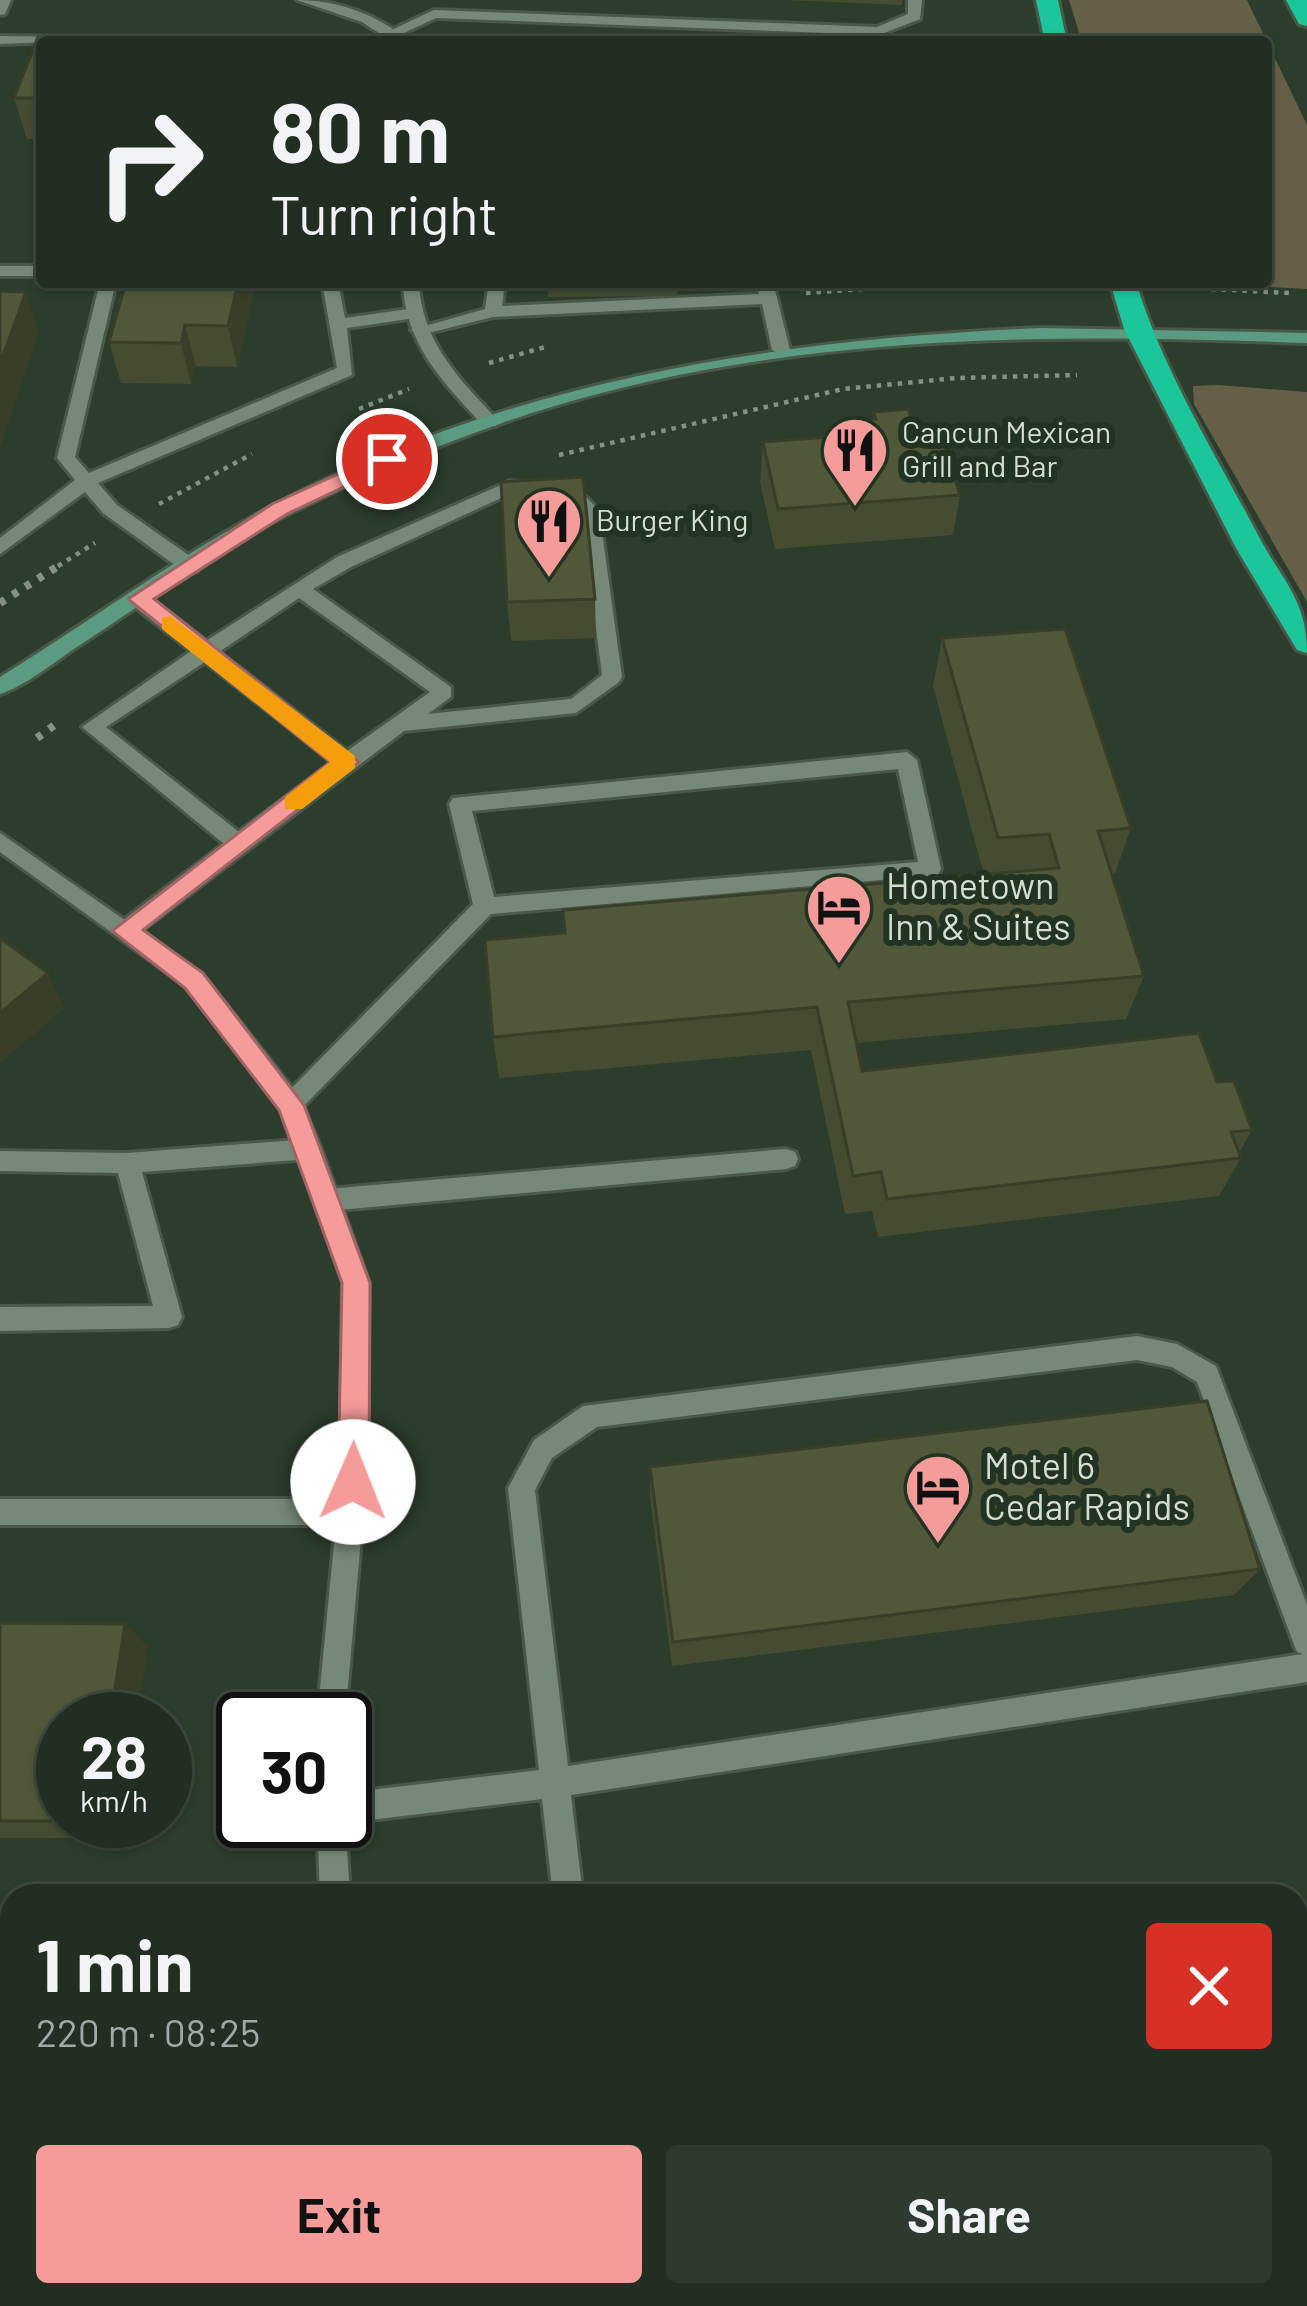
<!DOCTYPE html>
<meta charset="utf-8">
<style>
:root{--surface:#212e21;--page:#2d3a2e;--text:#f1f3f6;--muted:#a2a8a5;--line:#3e4a3f;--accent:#f59b9a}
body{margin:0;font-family:Barlow,sans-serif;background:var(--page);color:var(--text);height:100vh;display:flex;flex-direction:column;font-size:45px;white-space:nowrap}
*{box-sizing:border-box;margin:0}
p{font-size:39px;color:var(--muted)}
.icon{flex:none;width:66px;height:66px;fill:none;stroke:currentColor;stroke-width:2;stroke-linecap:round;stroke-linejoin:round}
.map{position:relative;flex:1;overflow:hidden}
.sheet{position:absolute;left:0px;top:1884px;width:1308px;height:423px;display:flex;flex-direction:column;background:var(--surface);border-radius:36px 36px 0 0;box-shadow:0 3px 9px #0004,0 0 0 3px var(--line)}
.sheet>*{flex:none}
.guide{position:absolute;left:36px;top:36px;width:1236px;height:252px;border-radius:12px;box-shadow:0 3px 9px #0004,0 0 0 3px var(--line);background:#212e21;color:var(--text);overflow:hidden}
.speed{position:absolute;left:36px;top:1692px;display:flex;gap:24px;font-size:60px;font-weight:700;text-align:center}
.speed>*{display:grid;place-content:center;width:156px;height:156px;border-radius:50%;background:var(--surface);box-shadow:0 3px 9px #0004,0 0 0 3px var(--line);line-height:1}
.speed small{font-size:30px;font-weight:400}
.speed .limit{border:6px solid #111;border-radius:18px;background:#fff;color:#111}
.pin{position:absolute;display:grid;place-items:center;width:102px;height:102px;color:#fff;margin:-51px;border:6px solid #fff;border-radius:50%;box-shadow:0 3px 12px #0007}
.me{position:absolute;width:132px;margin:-66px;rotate:1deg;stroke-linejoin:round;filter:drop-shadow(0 0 9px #0008)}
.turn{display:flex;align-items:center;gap:42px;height:252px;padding:0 36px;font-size:54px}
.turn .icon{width:156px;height:156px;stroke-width:2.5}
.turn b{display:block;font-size:84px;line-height:102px}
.round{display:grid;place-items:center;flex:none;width:126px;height:126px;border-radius:12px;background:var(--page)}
.headline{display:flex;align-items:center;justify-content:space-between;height:204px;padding:0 36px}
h1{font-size:72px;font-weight:700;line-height:90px}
.cta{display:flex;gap:24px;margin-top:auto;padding:24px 36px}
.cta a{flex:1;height:138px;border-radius:12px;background:var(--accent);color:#111;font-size:48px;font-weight:700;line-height:138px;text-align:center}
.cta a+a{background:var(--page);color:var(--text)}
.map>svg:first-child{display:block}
.green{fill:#655f48}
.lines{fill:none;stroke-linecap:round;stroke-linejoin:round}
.lane-casing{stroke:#495849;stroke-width:6}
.street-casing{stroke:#495849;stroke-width:6}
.secondary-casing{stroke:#495849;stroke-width:6}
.highway-casing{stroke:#495849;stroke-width:6}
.path-far1{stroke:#849183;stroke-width:4.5;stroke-dasharray:4.5 6;stroke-linecap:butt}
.path{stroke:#849183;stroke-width:8;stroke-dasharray:6 9;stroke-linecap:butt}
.lane{fill:#768976;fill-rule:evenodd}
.street{fill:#768976;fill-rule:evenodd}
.secondary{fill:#5b9b81;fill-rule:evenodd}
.highway{fill:#1bc69a;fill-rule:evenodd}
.wall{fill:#454c31}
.shaded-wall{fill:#383e28}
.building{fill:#505839;stroke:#383e28;stroke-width:3}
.route{fill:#f59b9a;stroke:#9f6564;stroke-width:3}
.slow{fill:#f59e0b}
.labels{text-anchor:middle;stroke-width:12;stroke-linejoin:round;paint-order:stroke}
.far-poi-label{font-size:30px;fill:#d3ddd2;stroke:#232;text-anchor:start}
.poi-label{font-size:36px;fill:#d3ddd2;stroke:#232;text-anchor:start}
</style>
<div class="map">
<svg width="1307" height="2306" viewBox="0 0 1307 2306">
<rect width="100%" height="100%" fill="#2c3d2c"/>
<path class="green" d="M1069,0H1247L1307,125V289L1177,282H1266V42H1082Z
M1218,385L1307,392V602L1194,404L1193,386Z"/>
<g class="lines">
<defs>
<path id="lane" d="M908,0H922L920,19L879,35L436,18L395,37L383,34L434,10L877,27L908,14Z
M0,36L70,37L77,41L0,44Z
M0,266H42V276H0Z
M100,282H116L75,457L89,473L337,368L322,282H338L345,318L415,308L424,313L415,318L347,328L352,375L98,483L117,505L197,561V571H183L103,513L85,492L0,554V538L75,480L57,458Z
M489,282H505L502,306L759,294L757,282H773L790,350L781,355L772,350L762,304L493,317L420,335L411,330L485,309Z
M510,481L577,488L599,510L622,677L619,682L576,713L404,731L133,937H117L114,931L117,925L224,844L82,727L191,651L131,604V594H145L206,641L337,557ZM512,493L565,498L581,512L602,675L571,699L428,714L451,697V687L313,589L351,567ZM299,598L430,692L347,751L219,652ZM205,662L333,762L239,832L106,727Z
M907,752L917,760L941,869L938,875L491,914L299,1111H283L279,1104L283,1097L473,904L449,804L453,798ZM898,769L918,862L494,897L472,811Z
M309,1139L317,1142L321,1149L317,1156L309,1159L142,1172L182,1317L178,1325L169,1328L0,1331V1307L153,1306L118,1173L0,1171V1151L127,1153Z
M786,1149L795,1152L798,1159L795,1166L786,1169L328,1211L319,1208L316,1200L319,1192L328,1189Z
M1137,1336L1177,1344L1216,1366L1307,1605V1682L571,1795L583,1896H553L542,1799L345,1823L341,1821H345V1793L539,1770L508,1488L534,1440L583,1406ZM1137,1360L1172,1367L1197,1382L1293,1642L1297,1652L1303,1654L568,1766L535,1490L552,1458L597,1427Z
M0,1499H351L361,1503L364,1512L361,1521L351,1525H0Z
M0,1993H12V2025H0Z
M1307,2121V2153L1296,2155V2123Z"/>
<path id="street" d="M0,0H11L5,14L0,15Z
M297,0C338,0 379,15 410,42H393L362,22Z
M403,282H419C421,340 458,378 496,418V426H484C444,384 404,343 403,282Z
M0,833L202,974L299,1097L321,1149L369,1283L366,1482L345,1720L317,1719L340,1482L343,1283L297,1149L281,1109L186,986L0,852Z
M345,1817L350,1896H320L317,1821H345Z
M329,2295H363L364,2306H330Z"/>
<path id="secondary" d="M1041,328L1307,333V343C1049,333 783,333 535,412C451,439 370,473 292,512C217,548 147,602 77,647C53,663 27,685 0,694V677C89,622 176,557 269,508C510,380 772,340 1041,328Z"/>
<path id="highway" d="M1036,0H1058L1067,42H1045Z
M1286,0H1307V26L1299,24Z
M1110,282H1136C1163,371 1215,453 1258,535C1282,581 1307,599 1307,653L1297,650L1236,548L1124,329Z"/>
</defs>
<use href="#lane" class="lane-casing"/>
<use href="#street" class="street-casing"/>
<use href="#secondary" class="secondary-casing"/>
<use href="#highway" class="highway-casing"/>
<path class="path-far1" d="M1169,287L1290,293
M806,293L961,282
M489,363L545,347
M359,409L409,389
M559,455L843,389L956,378L1077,375
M159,504L252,454
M58,566L95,543"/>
<path class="path" d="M0,603L63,563
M37,738L56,724"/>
<use href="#lane" class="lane"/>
<use href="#street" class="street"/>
<use href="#secondary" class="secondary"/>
<use href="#highway" class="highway"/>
</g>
<path class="wall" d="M784,0H902V5Z
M42,42V139H27L14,98Z
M256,282L237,367L196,366L191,384L121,383L109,342Z
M547,282H677V296L548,297Z
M873,412L914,426L960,495L953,535L775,549L760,482L763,442L850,435L852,421L873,419Z
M595,599L596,638L511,641L507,602Z
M942,638L1131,828L1115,873L1111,874L1144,976L1126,1019L856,1043L862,1071L1217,1082L1252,1130L1239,1153L1241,1158L1219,1196L878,1237L872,1211L845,1214L811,1050L499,1078L493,1037L565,933L984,875L933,686Z
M650,1467L1260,1569L1234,1595L672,1666L650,1497Z
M0,1623L125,1624L148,1648L63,1821H121L119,1838H0Z"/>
<path class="shaded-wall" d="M238,282H256L237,367L228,326Z
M26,292L39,333L0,448V364Z
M185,325L196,366L191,384L181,343Z
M48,973L65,1008L0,1063V1013Z
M125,1624L148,1648L137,1719H110Z
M93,1821H121L119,1838Z"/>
<path class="building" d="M38,37L290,41L42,42V98H14Z
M126,282H238L228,326L185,325L181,343L109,342Z
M0,291L26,292L0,364Z
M908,409L914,426L937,425L960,495L778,509L763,442L856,435L852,421L876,419L873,412Z
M583,477L595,599L507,602L501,482Z
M1065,629L1131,828L1098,831L1144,976L848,1002L862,1071L1199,1033L1217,1082L1234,1081L1252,1130L1231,1132L1241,1158L887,1199L881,1172L853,1176L817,1007L493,1037L485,940L565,933L563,910L1059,868L1049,834L998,838L942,638Z
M0,938L48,973L0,1013Z
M1207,1401L1260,1569L673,1642L650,1467Z
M0,1623L125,1624L110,1719H63V1821H93H0Z"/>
<path class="route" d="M387,452L394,454V463L287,514L154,599L359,762L143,930L203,973L304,1105L370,1283L369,1482L364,1493L353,1497L343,1493L338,1482L342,1283L279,1110L185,988L112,931L330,762L128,599L272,504Z"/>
<path class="slow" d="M170,616L355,756V768L302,809H285V797L330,762L162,629V618Z"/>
<defs>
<symbol id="restaurant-pin" viewBox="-11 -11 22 30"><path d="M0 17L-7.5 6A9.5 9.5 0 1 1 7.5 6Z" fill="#f59b9a" stroke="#232"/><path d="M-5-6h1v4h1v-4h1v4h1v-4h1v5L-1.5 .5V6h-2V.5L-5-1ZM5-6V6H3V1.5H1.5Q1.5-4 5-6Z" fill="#111"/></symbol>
<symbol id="hotel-pin" viewBox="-11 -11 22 30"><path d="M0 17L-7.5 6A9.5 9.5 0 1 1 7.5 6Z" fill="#f59b9a" stroke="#232"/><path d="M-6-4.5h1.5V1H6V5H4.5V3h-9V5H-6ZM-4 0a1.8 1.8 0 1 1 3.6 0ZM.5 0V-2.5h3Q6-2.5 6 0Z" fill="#111"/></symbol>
</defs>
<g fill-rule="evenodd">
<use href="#restaurant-pin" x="817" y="412" width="76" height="104"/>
<use href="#restaurant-pin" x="511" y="483" width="76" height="104"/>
<use href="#hotel-pin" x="801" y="869" width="76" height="104"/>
<use href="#hotel-pin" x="900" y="1449" width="76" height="104"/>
</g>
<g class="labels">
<g class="far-poi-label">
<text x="902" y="443">Cancun Mexican<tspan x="902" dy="34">Grill and Bar</tspan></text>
<text x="596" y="531">Burger King</text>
</g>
<g class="poi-label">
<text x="886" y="899">Hometown<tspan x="886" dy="41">Inn &amp; Suites</tspan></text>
<text x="984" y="1479">Motel 6<tspan x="984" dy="41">Cedar Rapids</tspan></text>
</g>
</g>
</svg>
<div class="speed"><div>28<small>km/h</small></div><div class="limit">30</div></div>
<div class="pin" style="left:387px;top:459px;background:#d93025"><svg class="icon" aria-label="arrive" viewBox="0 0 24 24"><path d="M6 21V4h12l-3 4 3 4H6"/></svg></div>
<svg class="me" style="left:353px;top:1482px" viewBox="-20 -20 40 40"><circle r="19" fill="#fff"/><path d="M0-13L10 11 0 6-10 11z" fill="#f59b9a"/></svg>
<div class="guide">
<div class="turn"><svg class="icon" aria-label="right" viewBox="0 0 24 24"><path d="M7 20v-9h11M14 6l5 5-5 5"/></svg><div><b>80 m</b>Turn right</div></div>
</div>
<section class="sheet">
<div class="headline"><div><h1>1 min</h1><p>220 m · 08:25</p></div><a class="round" style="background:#d93025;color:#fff"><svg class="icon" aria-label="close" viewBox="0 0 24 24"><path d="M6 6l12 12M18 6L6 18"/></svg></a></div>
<div class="cta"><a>Exit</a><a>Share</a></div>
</section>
</div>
